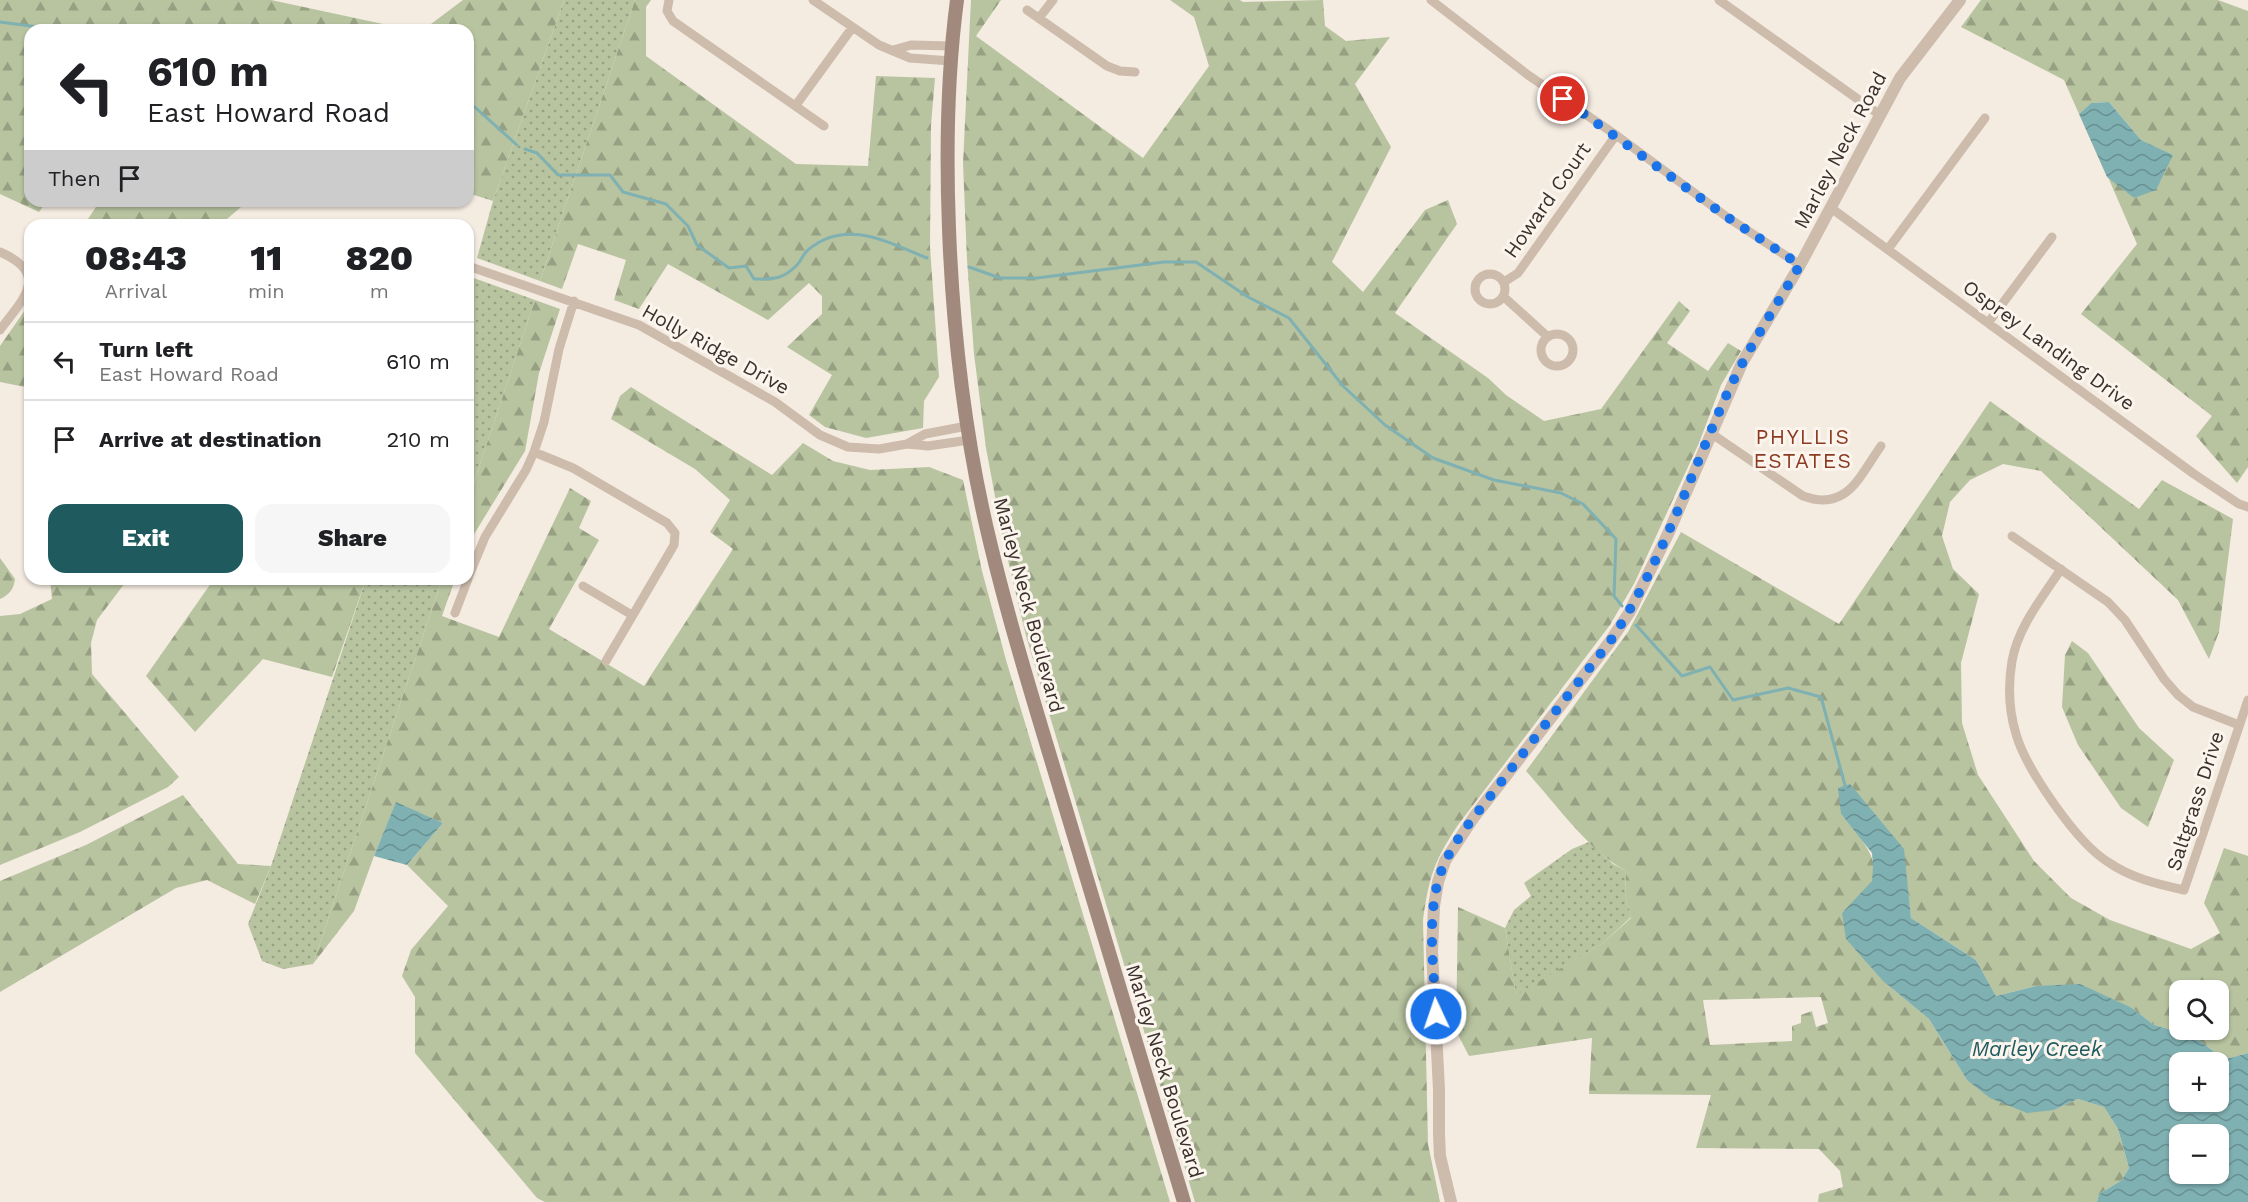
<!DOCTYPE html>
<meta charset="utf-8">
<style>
:root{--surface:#fff;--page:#f6f6f6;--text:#202124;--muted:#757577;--line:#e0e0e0;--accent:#1f5a5e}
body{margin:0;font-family:"Work Sans",sans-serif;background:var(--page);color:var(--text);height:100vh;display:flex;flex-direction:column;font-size:22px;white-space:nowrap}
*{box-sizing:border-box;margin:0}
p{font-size:20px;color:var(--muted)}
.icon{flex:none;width:33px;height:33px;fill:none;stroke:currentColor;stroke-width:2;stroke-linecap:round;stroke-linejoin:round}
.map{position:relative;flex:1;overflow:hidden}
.panel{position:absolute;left:24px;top:219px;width:450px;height:366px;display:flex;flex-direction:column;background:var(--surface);border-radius:18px;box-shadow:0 2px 4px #0004}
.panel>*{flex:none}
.top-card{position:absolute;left:24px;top:24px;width:450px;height:183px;border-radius:18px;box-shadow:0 2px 4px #0004;background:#fff;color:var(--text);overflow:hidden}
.buttons{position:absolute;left:2169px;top:980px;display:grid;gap:12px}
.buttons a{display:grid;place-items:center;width:60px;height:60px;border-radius:12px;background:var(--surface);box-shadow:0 2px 4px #0004;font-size:30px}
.pin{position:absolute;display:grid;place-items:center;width:51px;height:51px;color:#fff;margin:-26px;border:3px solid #fff;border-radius:50%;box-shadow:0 2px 6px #0007}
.me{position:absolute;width:66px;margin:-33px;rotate:357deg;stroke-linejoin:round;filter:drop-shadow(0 0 4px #0008)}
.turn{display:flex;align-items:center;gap:21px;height:126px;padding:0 24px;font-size:27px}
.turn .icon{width:78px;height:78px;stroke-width:2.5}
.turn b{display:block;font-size:42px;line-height:51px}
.then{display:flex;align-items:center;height:57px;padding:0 24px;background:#0003;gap:12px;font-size:22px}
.eta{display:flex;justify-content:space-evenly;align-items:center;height:102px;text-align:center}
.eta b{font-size:36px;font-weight:800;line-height:42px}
.button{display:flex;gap:12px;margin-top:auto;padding:12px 24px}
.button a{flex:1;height:69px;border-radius:18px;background:var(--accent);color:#fff;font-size:24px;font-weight:800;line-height:69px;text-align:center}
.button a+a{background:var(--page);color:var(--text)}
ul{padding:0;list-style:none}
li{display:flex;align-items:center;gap:18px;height:78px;padding:0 24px;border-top:2px solid var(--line)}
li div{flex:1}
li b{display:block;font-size:22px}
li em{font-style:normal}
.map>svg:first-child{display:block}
.grass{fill:url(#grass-dots)}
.forest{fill:url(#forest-firs);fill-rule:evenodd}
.water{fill:url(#water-waves);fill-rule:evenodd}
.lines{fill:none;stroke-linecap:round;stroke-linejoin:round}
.stream{stroke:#7fb0b2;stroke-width:3}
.minor{stroke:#cdbbac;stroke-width:9}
.tertiary{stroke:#cdbbac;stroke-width:12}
.secondary{stroke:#a18a7d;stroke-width:14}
.route{stroke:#1a73e8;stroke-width:10;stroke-dasharray:0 18}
.labels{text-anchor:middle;stroke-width:6;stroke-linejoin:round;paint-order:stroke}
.street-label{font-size:20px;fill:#3b302b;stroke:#fbf5ee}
.neighbourhood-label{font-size:21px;letter-spacing:1.5px;fill:#8c3b22;stroke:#fbf5ee}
.water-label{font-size:21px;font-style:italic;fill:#1f5a5e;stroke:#fbf5ee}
</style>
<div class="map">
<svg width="2248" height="1202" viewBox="0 0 2248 1202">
<defs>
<pattern id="grass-dots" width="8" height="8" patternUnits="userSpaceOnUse" patternTransform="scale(1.5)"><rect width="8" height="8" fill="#b8c4a0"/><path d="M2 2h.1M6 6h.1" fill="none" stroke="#97a083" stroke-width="1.8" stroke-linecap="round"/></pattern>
<pattern id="forest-firs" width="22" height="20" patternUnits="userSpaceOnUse" patternTransform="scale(1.5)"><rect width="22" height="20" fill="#b8c4a0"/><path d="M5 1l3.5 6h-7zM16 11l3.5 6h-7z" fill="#97a083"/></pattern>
<pattern id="water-waves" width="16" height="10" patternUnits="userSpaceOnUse" patternTransform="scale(1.5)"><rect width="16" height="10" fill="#7fb0b2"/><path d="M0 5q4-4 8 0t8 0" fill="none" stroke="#699091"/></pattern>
</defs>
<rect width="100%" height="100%" fill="#f4ebe1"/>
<path class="grass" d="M564,0H635L540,281L477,258L493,201Z
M471,277L535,300L468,500V286Z
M366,579H442L313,964L283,969L262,961L248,924L271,866Z
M1589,842L1613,864L1626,871L1625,894L1631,917L1603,943L1516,996L1505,928L1514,910L1531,896L1524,883L1572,849Z"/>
<path class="forest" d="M0,0H271L411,30H30V201H47L39,212L0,194Z
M463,0H564L493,201L468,193V30H423Z
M635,0H651L646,7V56L796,164L868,166L876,76L935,78L931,125L930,247L939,377L924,401L923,428L866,438L825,427L809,415L832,375L787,347L822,314V296L809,283L768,320L668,264L639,309L614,300L626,260L578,244L562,289L540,281Z
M971,0H1001L976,36L1143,158L1209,66L1194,17L1170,0H1240L1243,2L1323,0L1325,26L1346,41L1390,37L1355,84L1391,147L1332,262L1363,292L1425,210L1448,200L1457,224L1395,313L1488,378L1506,395L1544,421L1601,409L1679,301L1690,311L1667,343L1708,371L1728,343L1741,351L1721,385L1699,443L1635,582L1610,625L1458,825C1434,861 1429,877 1423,920L1428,1144L1440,1202H1195L1026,636L1003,539L986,448L974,354L967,260L963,163Z
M1981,0H2218L2248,11V467L2237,483L2196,436L2212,416L2081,314L2137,244L2108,177L2135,198L2172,155L2141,140L2109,102L2091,103L2079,114L2064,80L1961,27Z
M100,201H248L220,225H84Z
M535,300L560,309L539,373L525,451L468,544V500Z
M30,303V388L0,382V346Z
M631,387L772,475L803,443L833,461L870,470L929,467L963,480L982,571L1006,660L1170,1202H545L537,1198L415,1053V997L402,976L411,950L448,906L407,865L443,823L396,803L374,856L354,911L313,964L442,579H455L442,616L499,637L570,488L591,501L579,528L599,540L549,629L644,686L733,549L710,532L730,500L695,469L611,419L620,396Z
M1990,401L2139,509L2162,480L2233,519L2219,632L2209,659L2178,600L2041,471L2003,464L1970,480L1950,502L1942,536L1953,569L1979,594L1961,663L1962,723L1978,775L2034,861L2071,898L2110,920L2191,949L2220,933L2204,903L2224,848L2248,856V1053L2230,1058L2217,1054L2194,1036L2154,1025L2132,1008L2036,986L1996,996L1976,960L1911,918L1903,849L1841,814C1854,831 1882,857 1872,881C1868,890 1850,905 1842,913L1883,981L1929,1019L1967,1080L2054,1110L2078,1099L2104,1107L2118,1129L2129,1168L2122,1180L2099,1194L2097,1202H1818L1819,1194L1843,1187L1840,1171L1819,1149L1696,1148L1711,1095L1589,1094L1592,1038L1469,1056L1456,1031L1458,907L1505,928L1516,995L1603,943L1631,918L1625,894L1626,871C1590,852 1554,802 1526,771L1628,632L1681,532L1839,624ZM2180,990H2218V1029H2180ZM1821,997L1828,1023L1816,1027L1812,1011L1801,1015V1023L1792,1026V1041L1710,1045L1703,1000Z
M0,558L15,579C14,589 9,595 0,599Z
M50,579H128L97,620L91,643L92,674L179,777L168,787L80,832L0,865V616L20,614L52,599Z
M214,579H366L332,677L263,659L195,732L146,676Z
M2072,641L2088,653L2139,728L2174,760L2148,827L2121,808L2078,745L2062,707L2065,655Z
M183,795L238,864L271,866L255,904L207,880L176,888L0,992V881L86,845Z"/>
<path class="water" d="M2109,102L2141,140L2173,155L2156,190L2134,198L2107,177L2079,114L2091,103Z
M1850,784L1904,849L1911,918L1976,960L1996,996L2036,986L2080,984L2132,1008L2154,1025L2194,1036L2217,1054L2230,1058L2248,1053V1202H2097L2099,1194L2122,1180L2129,1168L2118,1129L2104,1107L2078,1099L2054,1110L2027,1113L1990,1098L1967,1080L1929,1019L1883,981L1846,939L1842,913L1872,881L1873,867L1872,853L1841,814L1838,788ZM2180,1062H2218V1101H2180ZM2180,1134H2218V1173H2180Z
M396,802L443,823L407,865L374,856Z"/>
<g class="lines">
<path class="stream" d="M0,22L61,30
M111,30L129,26L158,30
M468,101L517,145
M525,149L537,153L558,175H610L623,192L666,204L688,226L697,245L729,268L746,266L754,279C774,279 782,280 797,265C801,261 803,254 808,250C846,218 887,242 927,258
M969,267L1000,278H1037L1164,262H1196L1248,297L1289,318L1343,386L1385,425L1433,458L1494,480L1561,493L1583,504L1616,539L1614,596L1622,606
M1636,625L1682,676L1710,667L1733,700L1788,688L1821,697L1846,789"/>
<path class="minor" d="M669,0L667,11L673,21L824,126
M813,0L879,45L910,58L951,61
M1431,0L1528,75L1616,135L1727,217L1800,265
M1719,0L1880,115
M1027,10L1107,66L1120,71L1135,72
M1039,18L1053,0
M893,50L911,45L952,46
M796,105L852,28
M1831,208L2194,474L2239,504L2248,507
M1888,249L1985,118
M0,252C51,274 23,299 0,330
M468,266L639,325L775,402L820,435L848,447L879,449L907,444L925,434L967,426
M1475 289a15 15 0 1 1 30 0a15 15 0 1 1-30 0Z
M1504,282L1518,273L1616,135
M1504,297L1548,337
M1988,323L2052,237
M1541 350a16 16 0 1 1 32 0a16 16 0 1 1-32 0Z
M1712,434L1803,496C1847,512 1859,477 1881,446
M907,444L928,446L969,440
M534,452L573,468L667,523L675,533L674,545L606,661
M2012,536L2108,602L2125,620L2164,679L2178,695L2193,707L2239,725
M2061,569C2042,598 2018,627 2012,661C2008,685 2009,711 2016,734C2026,769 2077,843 2108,862C2131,878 2157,884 2184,890L2248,700
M468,578L485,537L526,470L534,452L544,422L559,349L574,301
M583,586L632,615
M455,613L468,579"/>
<path class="tertiary" d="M1451,1202L1440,1156L1439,1134V1090L1432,951L1434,906L1438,882L1445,861L1474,817L1609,643L1629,613L1668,534L1742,363L1800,265L1900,78L1960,0"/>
<path class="secondary" d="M957,0C947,76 946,153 949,229C953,334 965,439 990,542C1012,634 1041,725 1068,816C1107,945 1145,1073 1184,1202"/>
</g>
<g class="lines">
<path class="route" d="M1436,1014C1434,970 1427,924 1438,881C1449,843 1479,812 1502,781C1537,735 1573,689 1609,643C1660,567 1689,479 1726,396C1747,350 1775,308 1800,265L1727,217L1563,99"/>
</g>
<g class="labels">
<g class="street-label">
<text transform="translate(1840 150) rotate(-62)" y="7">Marley Neck Road</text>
<text transform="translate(1547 200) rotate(-55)" y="7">Howard Court</text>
<text transform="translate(2049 345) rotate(36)" y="7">Osprey Landing Drive</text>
<text transform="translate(716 349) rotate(29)" y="7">Holly Ridge Drive</text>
<text transform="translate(1029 605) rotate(75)" y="7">Marley Neck Boulevard</text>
<text transform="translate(2195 801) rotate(-72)" y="7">Saltgrass Drive</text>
<text transform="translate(1165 1071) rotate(73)" y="7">Marley Neck Boulevard</text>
</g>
<g class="neighbourhood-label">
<text x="1803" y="444">PHYLLIS<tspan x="1803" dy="24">ESTATES</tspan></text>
</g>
<g class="water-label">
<text x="2037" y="1056">Marley Creek</text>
</g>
</g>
</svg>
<div class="buttons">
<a><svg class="icon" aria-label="search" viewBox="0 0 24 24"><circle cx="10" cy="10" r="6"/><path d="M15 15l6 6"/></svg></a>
<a>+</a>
<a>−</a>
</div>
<div class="pin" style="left:1563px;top:99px;background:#d93025"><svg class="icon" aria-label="arrive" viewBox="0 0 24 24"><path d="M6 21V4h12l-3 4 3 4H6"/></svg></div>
<svg class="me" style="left:1436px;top:1014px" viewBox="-20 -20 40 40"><circle r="17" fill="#1a73e8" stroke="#fff" stroke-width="3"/><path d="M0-11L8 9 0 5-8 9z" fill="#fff"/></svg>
<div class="top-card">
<div class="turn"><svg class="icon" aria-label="left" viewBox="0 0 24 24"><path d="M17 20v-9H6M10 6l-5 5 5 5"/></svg><div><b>610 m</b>East Howard Road</div></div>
<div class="then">Then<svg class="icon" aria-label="arrive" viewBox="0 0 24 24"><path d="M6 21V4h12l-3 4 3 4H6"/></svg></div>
</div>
<section class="panel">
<div class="eta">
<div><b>08:43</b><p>Arrival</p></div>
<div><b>11</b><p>min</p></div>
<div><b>820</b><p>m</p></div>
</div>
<ul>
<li><svg class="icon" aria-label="left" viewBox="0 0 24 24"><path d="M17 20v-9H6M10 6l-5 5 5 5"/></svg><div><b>Turn left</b><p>East Howard Road</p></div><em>610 m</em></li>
<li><svg class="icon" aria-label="arrive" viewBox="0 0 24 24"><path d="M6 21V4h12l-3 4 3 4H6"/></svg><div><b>Arrive at destination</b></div><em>210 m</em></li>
</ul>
<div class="button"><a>Exit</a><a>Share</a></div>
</section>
</div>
